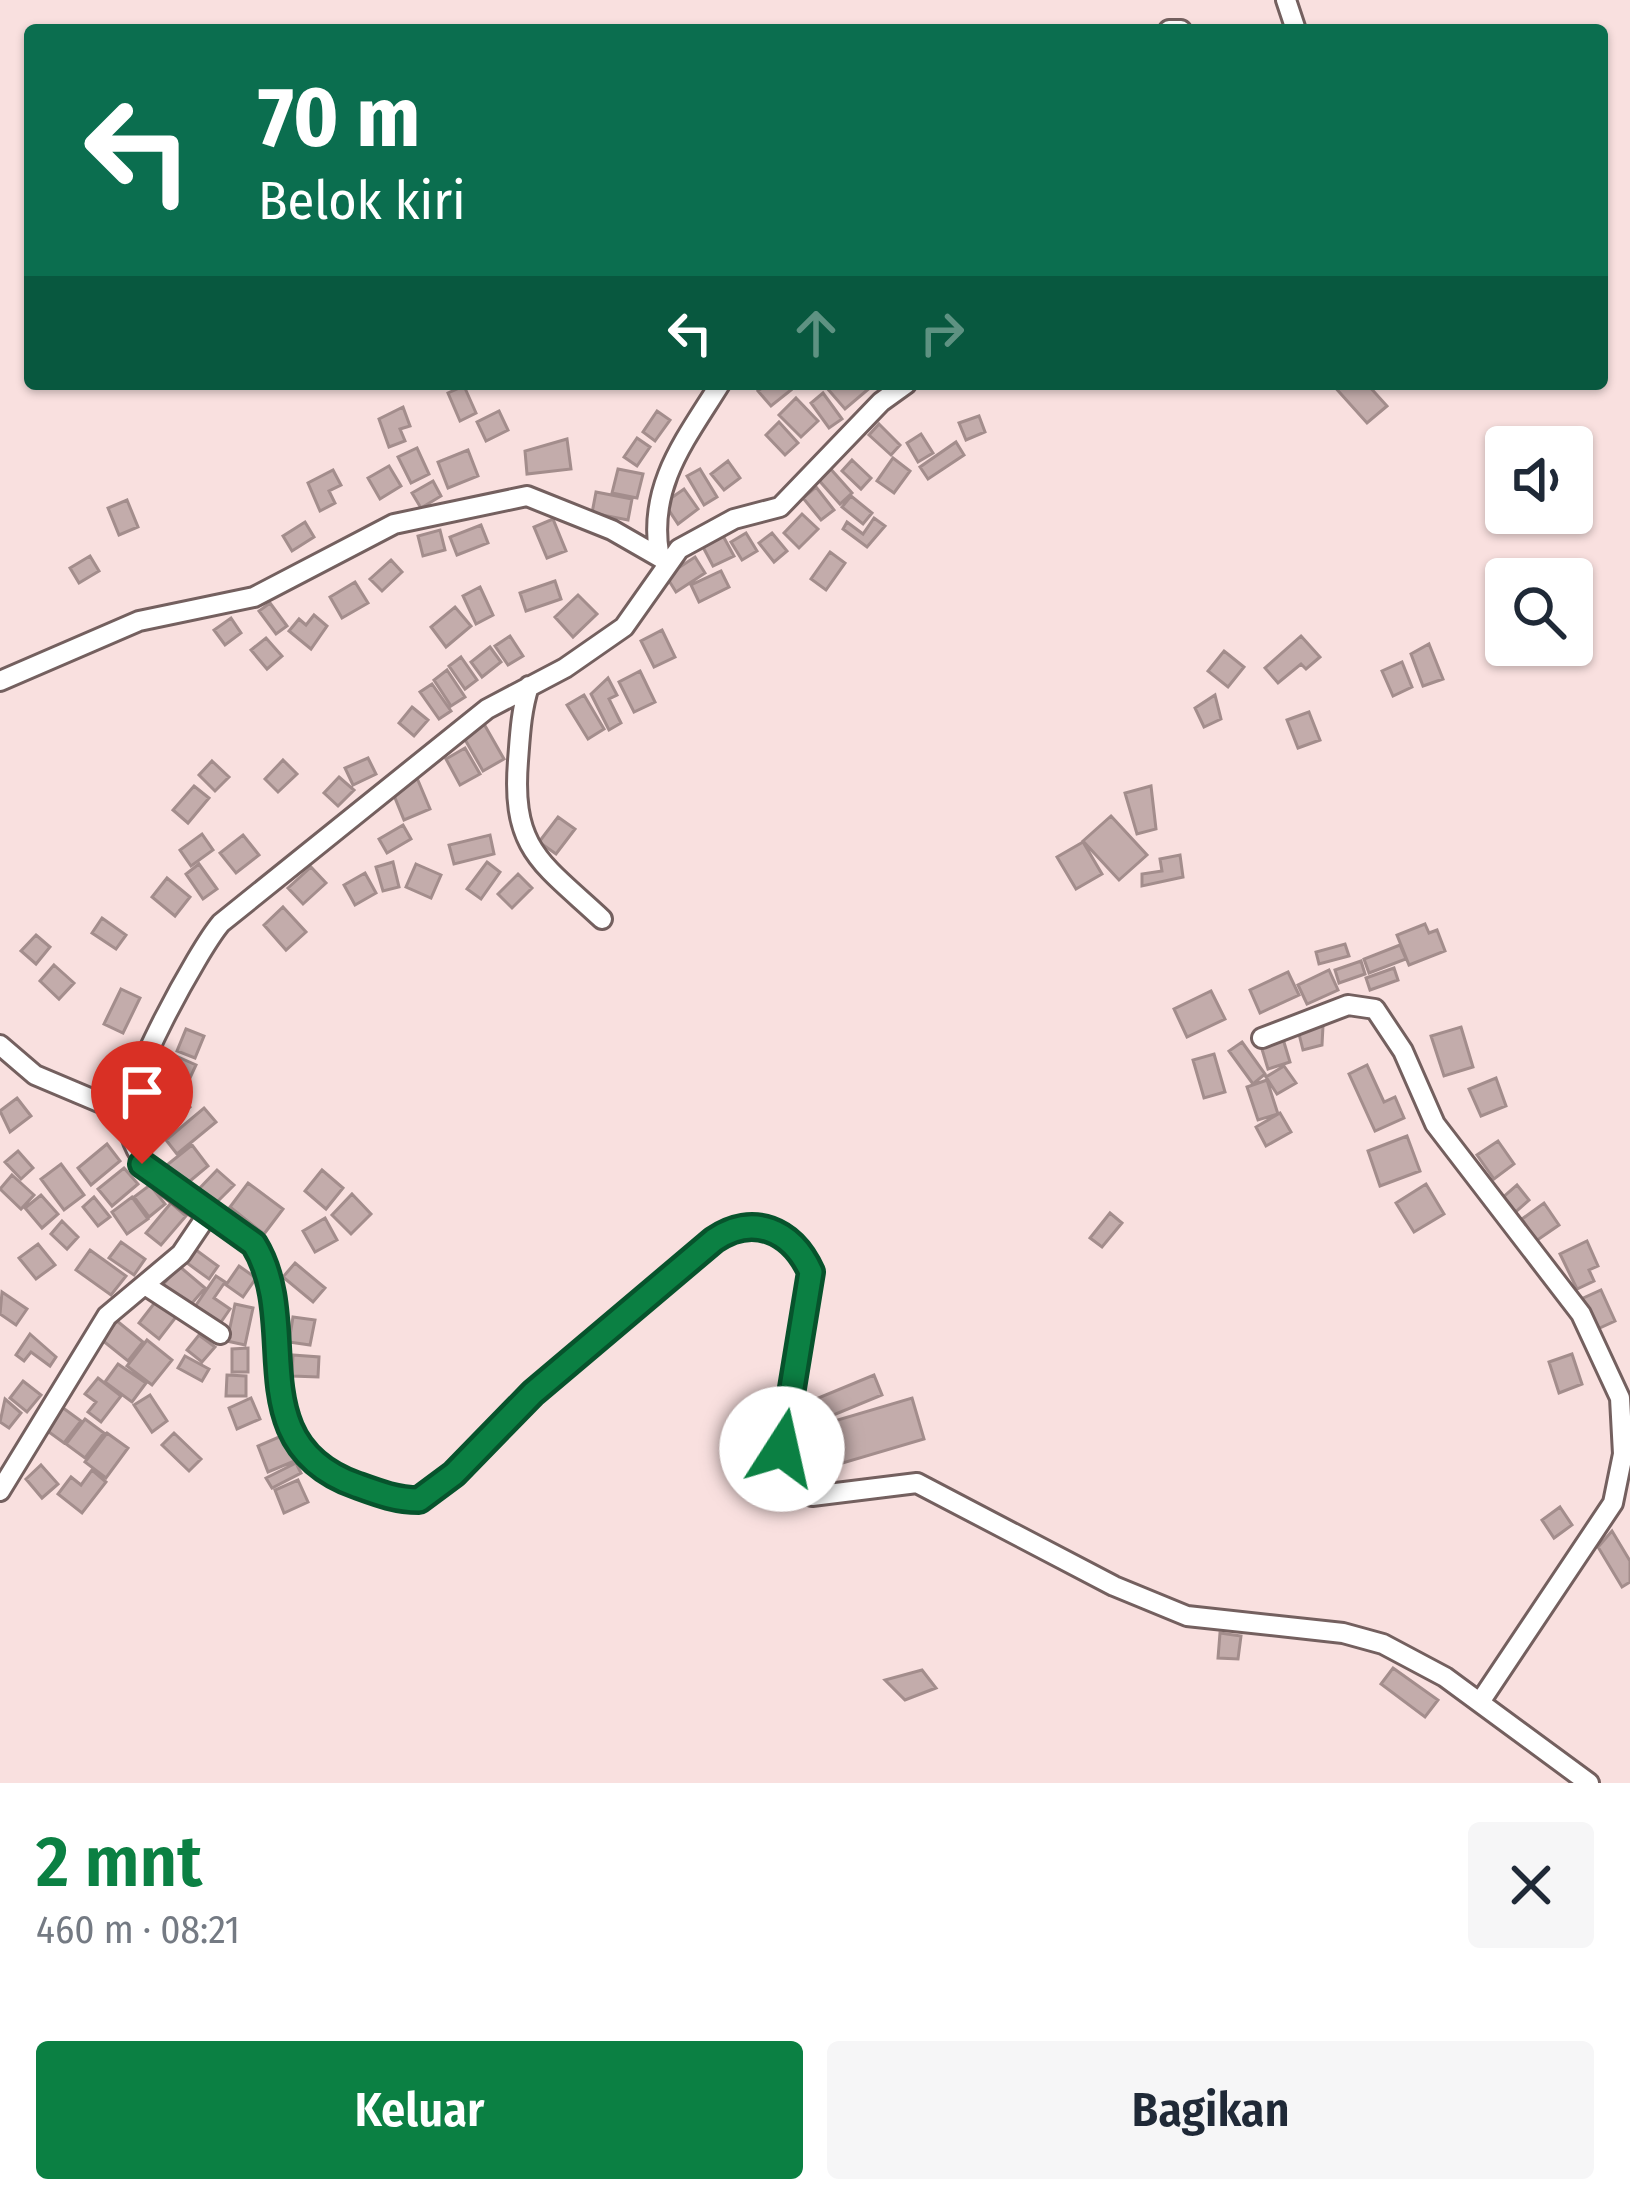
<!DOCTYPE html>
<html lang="id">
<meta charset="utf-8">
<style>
:root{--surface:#fff;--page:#f6f6f7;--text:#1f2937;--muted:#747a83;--accent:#0b8043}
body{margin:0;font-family:"Fira Sans Condensed",sans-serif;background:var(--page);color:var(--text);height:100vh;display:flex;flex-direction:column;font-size:45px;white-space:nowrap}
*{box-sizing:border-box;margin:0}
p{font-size:39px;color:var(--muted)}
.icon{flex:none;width:66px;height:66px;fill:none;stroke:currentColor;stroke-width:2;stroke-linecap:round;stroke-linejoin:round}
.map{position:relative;height:1783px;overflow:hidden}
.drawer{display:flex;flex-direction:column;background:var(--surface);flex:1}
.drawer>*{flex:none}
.guide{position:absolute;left:24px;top:24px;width:1584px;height:366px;border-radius:12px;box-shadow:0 3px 9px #0004;background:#0b6e4f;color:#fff;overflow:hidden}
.controls{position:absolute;left:1485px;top:426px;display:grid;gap:24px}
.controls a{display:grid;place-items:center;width:108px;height:108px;border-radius:12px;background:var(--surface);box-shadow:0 3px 9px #0004;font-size:60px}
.pin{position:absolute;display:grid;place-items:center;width:102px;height:102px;color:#fff;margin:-123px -51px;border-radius:50% 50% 50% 0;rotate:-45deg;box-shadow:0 0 12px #0007}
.pin .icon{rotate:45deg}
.me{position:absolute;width:132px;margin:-66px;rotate:10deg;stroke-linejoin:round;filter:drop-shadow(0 0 9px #0008)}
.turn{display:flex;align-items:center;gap:42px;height:252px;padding:0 36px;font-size:54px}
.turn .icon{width:156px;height:156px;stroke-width:2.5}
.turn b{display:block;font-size:84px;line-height:102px}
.lanes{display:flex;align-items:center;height:114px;padding:0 36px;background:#0003;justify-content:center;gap:60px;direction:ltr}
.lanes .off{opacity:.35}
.round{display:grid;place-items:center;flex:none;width:126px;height:126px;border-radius:12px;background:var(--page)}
.overview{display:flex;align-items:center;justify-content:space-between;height:204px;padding:0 36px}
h1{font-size:72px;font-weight:600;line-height:90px;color:var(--accent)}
.cta{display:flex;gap:24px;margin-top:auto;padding:24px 36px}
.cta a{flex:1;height:138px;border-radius:12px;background:var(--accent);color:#fff;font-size:48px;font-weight:600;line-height:138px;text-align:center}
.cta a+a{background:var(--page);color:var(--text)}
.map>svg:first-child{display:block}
.building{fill:#c3acab;stroke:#a38d8c;stroke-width:3}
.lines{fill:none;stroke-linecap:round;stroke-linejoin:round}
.minor-casing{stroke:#74605f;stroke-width:24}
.minor{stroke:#fff;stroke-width:18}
.route-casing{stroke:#07532c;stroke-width:30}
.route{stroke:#0b8043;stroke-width:21}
</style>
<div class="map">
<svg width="1630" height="1783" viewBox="0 0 1630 1783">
<rect width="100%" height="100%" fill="#f9e0df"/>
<path class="building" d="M767,384H786L791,390L771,406L758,391Z
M830,384H871L872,386L845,409L826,387Z
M1332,384H1367L1387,406L1367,423Z
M464,386L476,413L460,421L448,393Z
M823,393L842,419L829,428L811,403Z
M796,398L818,421L801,437L779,415Z
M403,407L410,426L400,429L405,441L389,447L379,419Z
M499,411L508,430L486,441L477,422Z
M657,411L670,420L655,441L643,432Z
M979,416L985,432L966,440L959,423Z
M779,422L798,443L785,455L766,435Z
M879,424L900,445L891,455L869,435Z
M921,434L933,453L918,462L907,443Z
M637,438L650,447L637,466L624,457Z
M567,439L571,469L527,474L525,451Z
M956,442L964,455L928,479L920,467Z
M417,448L429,474L411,483L398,457Z
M468,450L478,476L448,488L438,462Z
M893,458L910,471L894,493L877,481Z
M852,460L871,478L861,489L842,471Z
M728,461L740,478L724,490L711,474Z
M389,466L401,486L380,499L368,478Z
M828,466L852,493L840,504L816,477Z
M618,469L643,474L637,498L612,493Z
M700,469L717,497L704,505L687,476Z
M333,470L341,485L329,491L335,503L320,511L308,483Z
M433,481L441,496L421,508L412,493Z
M816,487L834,510L821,520L803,498Z
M684,489L698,509L678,524L664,503Z
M596,492L632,499L628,520L592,513Z
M851,496L872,513L863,524L842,507Z
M127,500L138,527L119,535L108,508Z
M802,514L818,529L799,548L784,533Z
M874,518L885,526L867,547L843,529L847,522L863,534Z
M553,519L566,551L547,558L534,527Z
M305,522L314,537L292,551L283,536Z
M481,525L488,543L457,555L450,537Z
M440,530L445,550L423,556L418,536Z
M746,533L757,551L742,560L731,542Z
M772,533L787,551L774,562L759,543Z
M722,534L734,556L713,566L702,545Z
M830,552L845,563L826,590L811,579Z
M90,556L99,571L79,583L70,568Z
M695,557L705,573L676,592L666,576Z
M391,560L402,572L382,591L370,579Z
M721,571L729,587L699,602L691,585Z
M555,581L561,599L526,611L520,593Z
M355,582L368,603L342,618L330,597Z
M480,587L493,615L476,624L463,596Z
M578,595L597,614L573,637L555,617Z
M270,603L287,626L276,634L259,611Z
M455,607L471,626L446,647L431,627Z
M314,615L327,626L311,649L289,631L299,619L306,625Z
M231,618L241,633L225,645L214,630Z
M662,630L675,657L654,667L641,641Z
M510,636L523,656L508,665L495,646Z
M1301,636L1320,657L1306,669L1301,664L1278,683L1265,668Z
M266,638L282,656L267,669L251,650Z
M1429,644L1443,679L1423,686L1411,654Z
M490,647L501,662L482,677L471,662Z
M1224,651L1244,667L1228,687L1208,671Z
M461,657L477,680L465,689L449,666Z
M1402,662L1412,687L1393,696L1382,671Z
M447,670L465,697L451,706L434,680Z
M640,671L655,702L634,712L619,682Z
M608,678L617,695L609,699L621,723L609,730L591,694Z
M432,684L451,711L439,719L420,692Z
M584,695L604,729L588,739L567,705Z
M1215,695L1221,719L1204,727L1195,708Z
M412,707L428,720L414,736L399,723Z
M1309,712L1320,740L1298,748L1287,720Z
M484,724L504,759L483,771L463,736Z
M465,748L480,774L460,785L446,759Z
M368,758L376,774L353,785L345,768Z
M283,760L297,774L278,792L265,779Z
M212,761L229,777L215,791L199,775Z
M339,777L354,790L338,806L324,793Z
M417,778L430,809L404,820L391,788Z
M194,786L209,798L188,823L173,810Z
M1151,786L1156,829L1137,834L1125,793Z
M1111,816L1147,855L1119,880L1083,841Z
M558,817L575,829L556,854L539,842Z
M403,825L411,839L387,853L379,839Z
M202,834L213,850L191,866L180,850Z
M243,835L259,855L236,873L220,853Z
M490,835L494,854L454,864L449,845Z
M1083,842L1102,874L1076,889L1057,857Z
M1180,855L1183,877L1142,886V874L1162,871L1160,859Z
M393,862L399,887L383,891L376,867Z
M487,862L500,872L481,899L467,889Z
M199,864L217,889L203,899L186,874Z
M416,864L441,875L431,898L406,887Z
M311,867L326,883L303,904L288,888Z
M365,873L376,893L355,905L344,885Z
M518,874L532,888L512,908L498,894Z
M167,878L190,897L175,916L152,897Z
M283,907L306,932L286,950L264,925Z
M102,918L126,935L116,949L92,933Z
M1425,924L1429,933L1437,930L1445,951L1409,965L1397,935Z
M36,935L50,947L36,964L21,951Z
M1345,944L1349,956L1319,964L1316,952Z
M1400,945L1406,959L1369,973L1364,959Z
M1361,961L1365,974L1339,983L1335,970Z
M54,965L74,983L59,999L40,981Z
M1394,968L1398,980L1370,990L1366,978Z
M1329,970L1338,990L1307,1004L1298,985Z
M1288,972L1299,995L1260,1013L1250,990Z
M121,989L140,998L123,1033L104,1024Z
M1211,991L1225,1019L1187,1037L1174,1009Z
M1323,1026L1322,1045L1303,1050L1298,1030Z
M1461,1027L1473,1067L1444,1076L1431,1036Z
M186,1029L204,1036L195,1058L177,1051Z
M1283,1039L1290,1062L1268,1069L1261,1046Z
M1242,1042L1265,1074L1253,1084L1229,1051Z
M1214,1054L1225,1092L1204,1098L1193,1060Z
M176,1056L196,1065L183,1093L164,1085Z
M1367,1065L1384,1102L1395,1097L1404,1118L1375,1131L1349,1074Z
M1284,1066L1296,1083L1277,1094L1266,1077Z
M1496,1078L1506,1106L1481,1116L1469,1089Z
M1267,1080L1278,1114L1258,1120L1247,1087Z
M176,1090L190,1107L159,1134L145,1118Z
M17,1098L31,1116L10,1132L0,1111Z
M204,1108L216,1122L177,1154L166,1140Z
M1280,1113L1291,1132L1266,1146L1256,1127Z
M1407,1136L1420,1171L1380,1186L1368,1151Z
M1498,1141L1514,1164L1494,1179L1477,1155Z
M107,1144L120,1161L91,1185L78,1168Z
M192,1145L208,1166L184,1186L167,1165Z
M18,1151L33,1168L21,1179L5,1162Z
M61,1164L84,1195L64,1210L41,1179Z
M124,1168L138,1184L112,1206L98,1189Z
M217,1170L234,1185L213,1206L197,1191Z
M322,1170L343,1188L326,1209L305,1191Z
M12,1175L34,1195L21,1209L0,1189Z
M248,1183L283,1209L264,1234L230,1207Z
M1426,1184L1444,1214L1414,1232L1396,1203Z
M150,1185L165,1204L149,1217L134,1197Z
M1517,1185L1529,1200L1512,1215L1500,1200Z
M352,1194L371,1214L351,1234L332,1215Z
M41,1195L58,1214L42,1228L25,1208Z
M94,1197L110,1217L98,1226L83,1207Z
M132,1197L148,1219L127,1234L112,1212Z
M171,1203L186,1216L161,1245L146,1233Z
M1544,1203L1559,1225L1536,1241L1522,1219Z
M1110,1213L1122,1223L1102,1247L1090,1238Z
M325,1218L337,1240L315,1252L303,1231Z
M62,1221L78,1237L67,1249L51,1234Z
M1587,1241L1598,1266L1589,1270L1594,1281L1577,1289L1560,1254Z
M121,1242L145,1259L134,1275L109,1258Z
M38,1244L55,1265L36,1279L19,1258Z
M192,1247L218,1266L209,1279L183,1260Z
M90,1250L126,1276L111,1295L76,1270Z
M295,1263L325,1288L313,1302L283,1277Z
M179,1266L205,1288L188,1308L162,1286Z
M239,1266L256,1278L243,1297L226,1285Z
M216,1276L225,1282L214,1298L230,1309L219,1325L194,1308Z
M1601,1290L1615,1321L1593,1331L1579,1300Z
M2,1292L27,1309L16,1325L0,1314Z
M156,1301L176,1317L159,1339L139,1323Z
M235,1304L253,1308L245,1345L227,1341Z
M293,1317L315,1320L310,1345L289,1342Z
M117,1321L143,1342L128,1361L102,1340Z
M30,1334L56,1357L50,1366L31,1352L24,1361L16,1355Z
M199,1335L215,1347L202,1362L187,1350Z
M147,1340L172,1360L152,1385L127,1366Z
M248,1348V1372H232V1349Z
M1572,1354L1582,1384L1559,1393L1549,1362Z
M293,1355L319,1357L318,1377L292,1376Z
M185,1356L209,1369L202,1381L178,1368Z
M118,1364L146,1383L132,1402L105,1382Z
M227,1375L246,1376V1396H226Z
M874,1375L882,1395L814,1423L806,1403Z
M98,1378L121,1396L101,1422L88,1412L96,1402L85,1394Z
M23,1381L41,1395L27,1412L10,1398Z
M150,1395L167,1421L152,1432L134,1405Z
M251,1398L260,1419L237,1429L229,1408Z
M912,1398L924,1439L809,1473L797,1432Z
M5,1399L21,1413L9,1428L0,1422Z
M59,1405L81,1421L64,1443L42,1427Z
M85,1419L104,1433L85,1458L66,1444Z
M107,1433L128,1448L106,1478L85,1462Z
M174,1433L201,1459L189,1471L162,1445Z
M286,1434L297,1460L268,1472L258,1446Z
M296,1463L301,1473L272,1488L266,1478Z
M41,1465L58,1484L42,1498L26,1479Z
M92,1470L106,1482L82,1513L58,1494L71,1477L81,1485Z
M298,1480L308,1502L284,1513L275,1490Z
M1560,1507L1572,1525L1554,1538L1542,1520Z
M1612,1531L1630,1561V1582L1622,1587L1598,1547Z
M1220,1633L1241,1636L1238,1659L1218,1658Z
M1393,1668L1438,1700L1425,1717L1381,1684Z
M922,1670L936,1688L905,1700L885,1680Z"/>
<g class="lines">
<defs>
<path id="minor" d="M1286,0L1296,30
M1169,30H1181
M906,384L881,402L780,507L734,519L679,549L624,627L565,668L487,709L221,923C198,950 122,1089 127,1119C135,1176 185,1199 229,1228C239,1234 251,1240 258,1250C304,1321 238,1442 349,1483C373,1491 394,1501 419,1500L454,1474L533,1393L714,1240C753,1213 791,1230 811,1272L782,1449L793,1489L812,1496L917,1483L1114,1586L1187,1616L1343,1633L1383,1644L1445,1677L1589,1783
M659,553C648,485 686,439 720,384
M0,681L139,621L254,597L394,524L527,496L612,530L666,561
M529,686C521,711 520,735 518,761C511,850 542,863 602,919
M1262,1038L1348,1005L1375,1009L1403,1051L1435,1124L1581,1314L1620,1398L1623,1454L1613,1503L1480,1702
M0,1045L35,1075L125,1113
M145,1285L220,1334
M0,1491L107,1316L181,1254L208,1214"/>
</defs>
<use href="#minor" class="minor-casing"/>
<use href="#minor" class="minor"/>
</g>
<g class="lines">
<defs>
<path id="route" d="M142,1164L254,1244C304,1325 237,1442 356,1485C378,1493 396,1500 419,1500L454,1474L533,1393L714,1240C753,1213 792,1230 811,1272L782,1449"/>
</defs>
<use href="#route" class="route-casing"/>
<use href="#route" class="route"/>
</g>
</svg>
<div class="controls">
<a><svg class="icon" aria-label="sound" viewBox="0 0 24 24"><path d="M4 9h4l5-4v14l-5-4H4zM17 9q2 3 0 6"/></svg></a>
<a><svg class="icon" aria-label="search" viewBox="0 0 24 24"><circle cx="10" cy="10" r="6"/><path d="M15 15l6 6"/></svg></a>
</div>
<div class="pin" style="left:142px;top:1164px;background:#d93025"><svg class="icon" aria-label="arrive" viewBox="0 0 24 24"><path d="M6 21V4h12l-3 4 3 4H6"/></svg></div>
<svg class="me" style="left:782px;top:1449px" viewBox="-20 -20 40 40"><circle r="19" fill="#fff"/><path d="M0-13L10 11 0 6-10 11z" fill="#0b8043"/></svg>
<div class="guide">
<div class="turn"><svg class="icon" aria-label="left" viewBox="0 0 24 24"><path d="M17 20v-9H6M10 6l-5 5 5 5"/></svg><div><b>70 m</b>Belok kiri</div></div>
<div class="lanes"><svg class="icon" aria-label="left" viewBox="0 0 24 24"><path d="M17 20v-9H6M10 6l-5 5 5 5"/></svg><svg class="icon off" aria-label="ahead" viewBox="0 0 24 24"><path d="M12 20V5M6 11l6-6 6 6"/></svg><svg class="icon off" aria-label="right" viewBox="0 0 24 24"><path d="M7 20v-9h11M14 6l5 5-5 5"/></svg></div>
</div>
</div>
<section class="drawer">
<div class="overview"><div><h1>2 mnt</h1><p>460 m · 08:21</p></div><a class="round"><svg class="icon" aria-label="close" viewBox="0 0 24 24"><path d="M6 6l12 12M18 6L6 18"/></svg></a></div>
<div class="cta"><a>Keluar</a><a>Bagikan</a></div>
</section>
